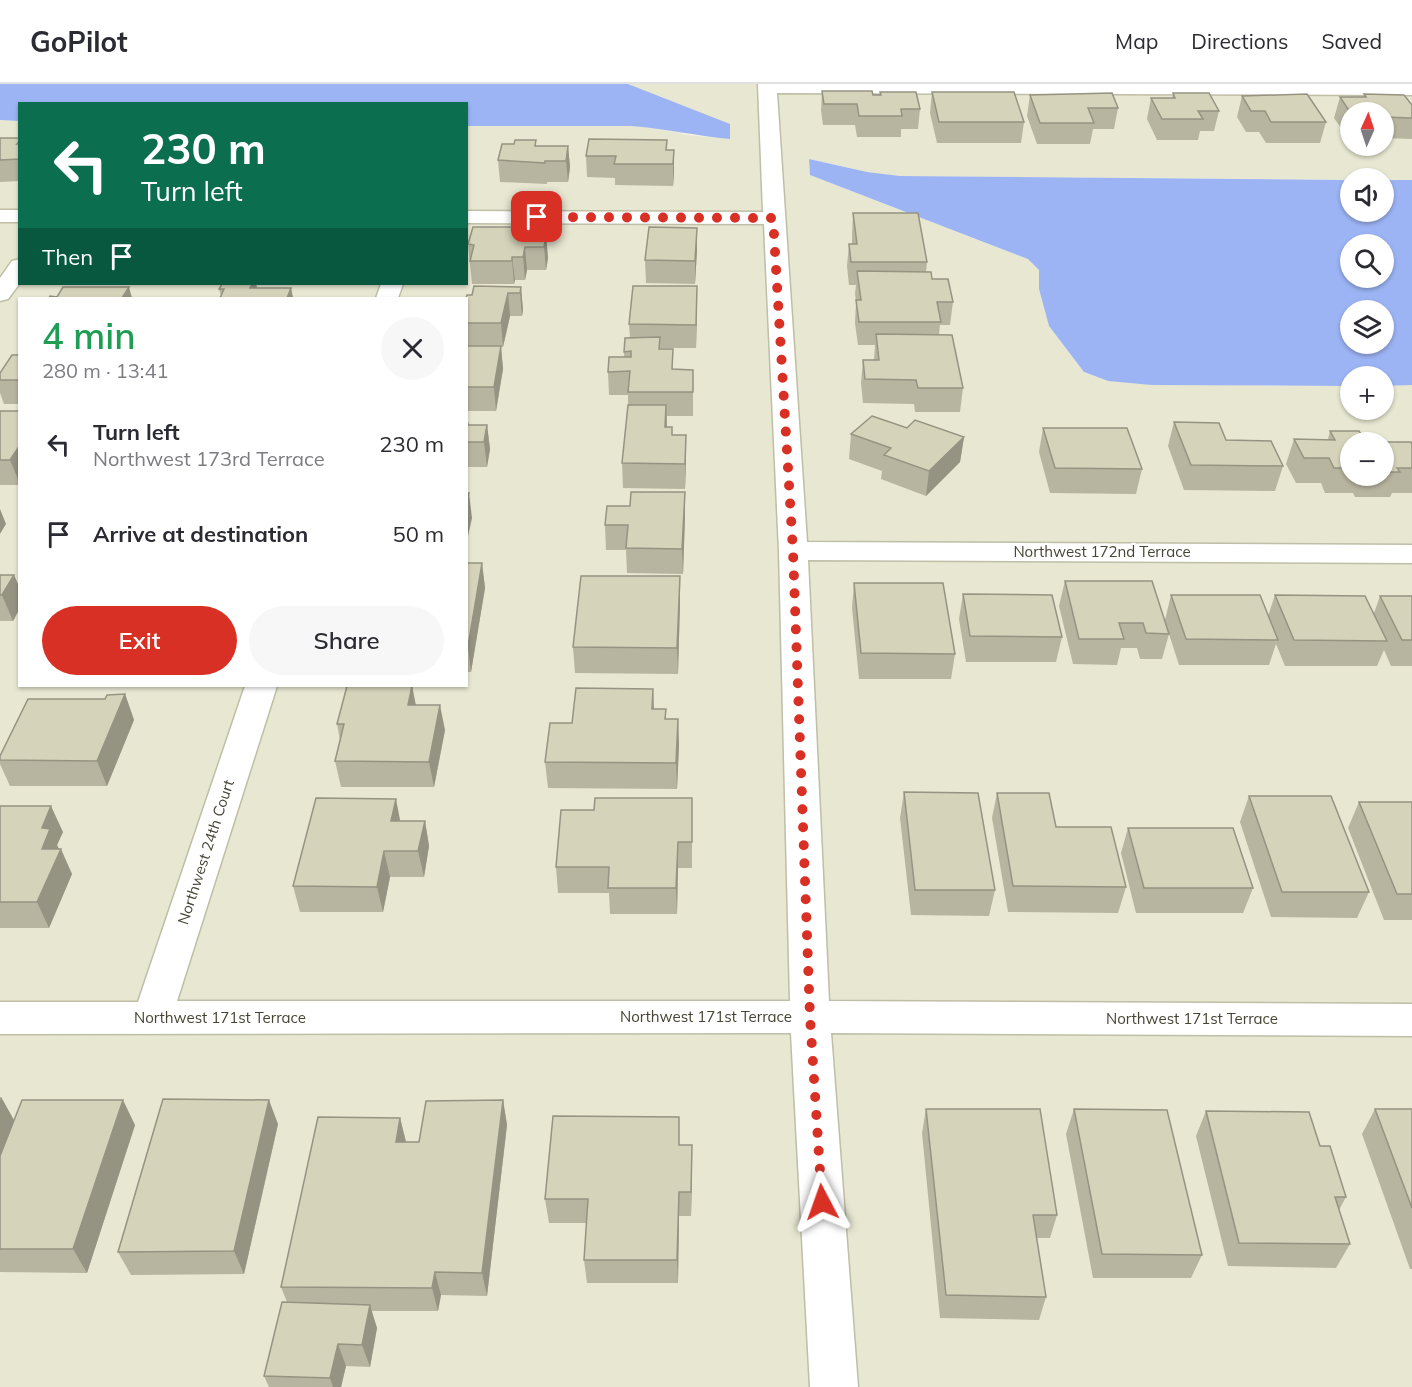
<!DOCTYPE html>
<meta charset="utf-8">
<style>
:root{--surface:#fff;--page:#f7f7f7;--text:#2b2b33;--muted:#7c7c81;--line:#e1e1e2;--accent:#d93025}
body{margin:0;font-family:Mulish,sans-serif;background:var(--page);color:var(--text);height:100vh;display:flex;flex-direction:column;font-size:22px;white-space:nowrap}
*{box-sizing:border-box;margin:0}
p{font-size:20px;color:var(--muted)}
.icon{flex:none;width:33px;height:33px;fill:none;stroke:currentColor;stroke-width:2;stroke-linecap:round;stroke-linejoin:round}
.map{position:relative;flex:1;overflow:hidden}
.panel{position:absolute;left:18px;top:213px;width:450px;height:390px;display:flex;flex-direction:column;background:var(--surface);border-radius:0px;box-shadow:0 2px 4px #0004}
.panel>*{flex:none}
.hud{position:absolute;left:18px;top:18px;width:450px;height:183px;border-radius:0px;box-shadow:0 2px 4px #0004;background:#0b6e4f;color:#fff;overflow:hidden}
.needle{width:39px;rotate:3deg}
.tools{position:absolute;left:1340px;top:18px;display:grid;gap:12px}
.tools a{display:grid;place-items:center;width:54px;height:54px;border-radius:50%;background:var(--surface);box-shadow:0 2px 4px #0004;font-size:30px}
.pin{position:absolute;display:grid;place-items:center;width:51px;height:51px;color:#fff;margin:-26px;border-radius:12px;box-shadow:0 3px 9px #0006}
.me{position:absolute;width:66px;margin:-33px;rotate:356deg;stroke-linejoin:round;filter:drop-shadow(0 0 4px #0008)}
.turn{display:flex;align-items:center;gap:21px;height:126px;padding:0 24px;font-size:27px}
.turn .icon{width:78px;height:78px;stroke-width:2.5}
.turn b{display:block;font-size:42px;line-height:51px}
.then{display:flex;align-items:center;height:57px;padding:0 24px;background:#0003;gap:12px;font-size:22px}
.round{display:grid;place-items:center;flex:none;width:63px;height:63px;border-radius:32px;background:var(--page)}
.headline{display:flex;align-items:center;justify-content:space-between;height:102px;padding:0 24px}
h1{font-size:36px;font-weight:600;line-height:45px;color:#1e9e55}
.button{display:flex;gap:12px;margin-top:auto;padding:12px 24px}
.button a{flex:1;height:69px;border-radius:36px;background:var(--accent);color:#fff;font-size:24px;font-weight:600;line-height:69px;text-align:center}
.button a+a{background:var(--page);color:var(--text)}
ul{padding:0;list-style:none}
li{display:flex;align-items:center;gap:18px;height:90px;padding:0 24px}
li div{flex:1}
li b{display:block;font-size:22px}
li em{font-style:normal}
header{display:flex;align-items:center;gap:36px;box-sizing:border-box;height:84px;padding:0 30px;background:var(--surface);border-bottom:2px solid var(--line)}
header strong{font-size:28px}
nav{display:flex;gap:33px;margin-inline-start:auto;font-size:21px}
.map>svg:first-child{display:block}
.residential{fill:#e7e7d2;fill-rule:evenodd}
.water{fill:#9cb4f4;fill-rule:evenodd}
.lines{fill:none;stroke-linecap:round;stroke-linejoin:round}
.minor-casing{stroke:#bfbea6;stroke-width:3}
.minor{fill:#fff;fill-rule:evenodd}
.wall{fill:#b7b59f;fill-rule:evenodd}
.shaded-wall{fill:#959482}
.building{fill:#d5d3b9;stroke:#959482;stroke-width:1.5}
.route{stroke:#d93025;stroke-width:10;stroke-dasharray:0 18}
.labels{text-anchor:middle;stroke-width:4.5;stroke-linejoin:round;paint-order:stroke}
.street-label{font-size:15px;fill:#464434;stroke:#fff}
</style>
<header>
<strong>GoPilot</strong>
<nav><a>Map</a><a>Directions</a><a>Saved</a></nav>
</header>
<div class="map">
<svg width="1412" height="1303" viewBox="0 0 1412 1303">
<rect width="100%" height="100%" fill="#f3f3e4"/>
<path class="residential" d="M628,0H1412V96L900,92L867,88L809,75L810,91L1028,175L1039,186V205L1049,242L1085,289L1108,297L1267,302H1350V326H1383V302L1412,301V1303H0V36L19,37L20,200H466L467,42H630L656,44L687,51L730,55L666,16ZM1350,28H1383V62H1350ZM20,214H466V602H20ZM1350,358H1383V392H1350Z"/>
<path class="water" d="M0,0H628L730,40V55C696,52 663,44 630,42H467L466,20H20L19,37L0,36Z
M809,75L867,88L900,92L1350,96V128H1383V96H1412V301L1383,302V292H1350V302L1152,301L1108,297L1084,288L1049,242L1039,205V186L1028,175L810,91ZM1350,160H1383V194H1350ZM1350,226H1383V260H1350Z"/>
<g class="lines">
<defs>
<path id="minor" d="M758,0H1412V11L777,9L807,458L1412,461V479L808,476L829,917L1412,920V952L831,949L858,1303H810L791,949L0,950V918H138L245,602H277L177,917H790L779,467L764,140L466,139V127L763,128Z
M0,126H20V138H0Z
M20,175V199L8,215L0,217V194L12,177Z
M381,200H403L398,214H376Z"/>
</defs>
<use href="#minor" class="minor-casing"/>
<use href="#minor" class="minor"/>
</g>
<path class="wall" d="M822,7L880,11V8L920,25L918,45H901V53H857L855,41H823L821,27Z
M932,8L1024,38L1021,59H937L930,29Z
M1173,9L1219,27L1214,47H1200L1198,56H1157L1147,35L1151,14H1172Z
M1364,10L1412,21V55L1383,54V28H1350V54H1348L1334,34L1340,13H1363Z
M1030,11L1118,24L1114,45H1093L1090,60H1037L1027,32Z
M1242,12L1326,38L1320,59H1266L1259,48H1246L1237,33Z
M0,54H20V97L0,98Z
M537,62H568L570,83L568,98H547V100L500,98L498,76Z
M667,66H674V88L673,102L615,101V94L587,93L586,72Z
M853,129L927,178L926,188L953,218L950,241H940L939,250L963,304L960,328H915L914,320L863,319L861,299L863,276H874L875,261H858L855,239L856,218L855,210L856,201H849L847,182L849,160H852V151Z
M697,144V166L695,200L646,199L645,176Z
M519,151H546L548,174L546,186H527L525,196H515L514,200H472L468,160Z
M256,200L257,204H291L293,214H220L221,212L219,205Z
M697,202L696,264H660L673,285L693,286V332H667V343L673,351L686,375L685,405L623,404L622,379L628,321V311H609L608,288L624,273V268L630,254L629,240Z
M521,203L523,226L522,232H510L503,263H501L503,285L496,327H466V214L472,211Z
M20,271V320H4L0,309V289Z
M0,327H20V401H0Z
M466,329L469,341H487L490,365L487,383H466Z
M1174,338L1226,356L1283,382L1275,407L1184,406L1168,362Z
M907,344L964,353L960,378L926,412L881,395L882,387L849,375L851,350Z
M1043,344L1142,385L1136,410L1050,409L1039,368Z
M1330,347H1359L1366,358H1411L1412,361V409H1392L1390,413H1355L1353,409H1325L1321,399H1296L1286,380L1294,355H1328ZM1350,358H1383V392H1350Z
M685,433L683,490L627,489L626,466H606L605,441Z
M466,479H482L485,504L471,588H466Z
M0,491H14L20,505V524L13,537H0Z
M1065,497L1165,536L1171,511L1268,532L1275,511L1374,529L1380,512H1412V582H1391L1384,566L1377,582H1285L1276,560L1269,581H1179L1169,550L1162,575H1140L1137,564H1121L1117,581L1073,580L1059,522Z
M854,499L955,570L951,595H859L852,524Z
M963,510L1062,553L1056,578H966L959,535Z
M680,518L678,590L575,589L573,563Z
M412,602L416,621L445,646L434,703H341L335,677L340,656L337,640Z
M653,605L654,625H666V635H678L679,661L677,705L548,704L545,678L572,639Z
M125,610L134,636L107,702H10L0,680V672L105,615Z
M904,708L995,806L989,832L911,831L900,734Z
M997,709L1056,743L1126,803L1118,829L1008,828L992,734Z
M1249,712L1369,808L1357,834L1271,833L1240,738Z
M692,714V784H678L677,830H610L609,809H558L556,783L594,726Z
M1359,718H1412V836H1384L1348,744Z
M0,722L63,748L57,761L72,790L49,844H0Z
M400,737H425L429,762L424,793H390L383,828H300L293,802Z
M1128,744L1253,804L1243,829H1136L1121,769Z
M0,1013H1L14,1036L135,1041L87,1189L0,1188Z
M503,1016L507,1041L487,1212L441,1211L438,1227H371L377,1244L370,1283L346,1282L341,1303H269L264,1292L287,1218L281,1203L400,1034L406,1058H419Z
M926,1025L1057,1131L1050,1154H1037L1046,1213L1039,1236L940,1234L922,1049Z
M1074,1025L1202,1171L1191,1194H1093L1066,1050Z
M1375,1025H1412V1185H1410L1362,1050Z
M1206,1027L1320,1062L1346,1113L1339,1126L1350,1160L1336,1184L1228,1182L1196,1052Z
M278,1040L244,1190L131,1191L118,1168Z
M680,1061H692V1086L691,1132H679L678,1199H587L584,1176L587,1139H549L545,1115Z"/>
<path class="shaded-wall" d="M568,62L570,83L568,98L566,77Z
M674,66V88L673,102V80Z
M697,144V166L695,200V177Z
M546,151L548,174L546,186L544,163Z
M525,163L527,186L525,196L523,173Z
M512,173L515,196L514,200L512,177Z
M252,200H256L260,214L250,204Z
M697,202V225L696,264V241Z
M129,203L132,214H122Z
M521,203L523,226L522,232L520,209Z
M291,204L293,214H287Z
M508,209L510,232L503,263L501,239Z
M501,262L503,285L496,327L494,303Z
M666,321L667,345L665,343Z
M467,329L470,353L466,355V331Z
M487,341L490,365L487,383L484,358Z
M686,351V375L685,405V380Z
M964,353L960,378L926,412L929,387Z
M20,361V400L10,376Z
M685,408V433L683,490L682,465Z
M469,409L472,434L466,461V421Z
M0,425L6,440L0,450Z
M482,479L485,504L471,588L468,562Z
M14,491L20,505V524L13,537L2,511Z
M680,492V518L678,590L677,564Z
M412,602L417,628L408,621Z
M653,605L654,631L652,625Z
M125,610L134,636L107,702L97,677Z
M440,621L445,646L434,703L429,678Z
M678,635L679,661L677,705L676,679Z
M396,715L401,741L391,737Z
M51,722L63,748L57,761L60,767L61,765L72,790L49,844L37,818L42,765V744Z
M425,737L429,762L424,793L418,767Z
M678,758V784L677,830L676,804Z
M384,767L390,793L383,828L377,803Z
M1,1013L15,1038L0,1081V1017Z
M123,1016L135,1041L87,1189L73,1165Z
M269,1016L278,1040L244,1190L234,1167Z
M503,1016L507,1041L487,1212L482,1189Z
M400,1034L406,1058H396Z
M692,1061V1086L691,1132V1108Z
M679,1108V1132L678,1199L677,1176Z
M435,1188L441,1211L438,1227L432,1204Z
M370,1221L377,1244L370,1283L362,1261Z
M338,1260L346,1282L341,1303H333L330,1294Z"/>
<path class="building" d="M822,7H872L873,11H881L880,8H916L920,25H901L902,32H859L857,20H824Z
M932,8H1014L1024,38H939Z
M1112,9L1118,24H1088L1094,39H1040L1030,11Z
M1173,9H1209L1219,27H1198L1203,35H1162L1151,14H1175Z
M1307,10L1326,38H1271L1265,27H1251L1242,12Z
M1364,10L1404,11L1412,21V34L1383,33V28H1350L1340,13H1366Z
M0,54H20V57L17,60H20V75L0,76Z
M589,55L667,56L666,66H674L673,80H614L616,72H586Z
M515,56H536L535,62H568L566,77H545V79L498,76L502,60H514Z
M853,129H918L927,178H851L849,160H857Z
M473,143H518L516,151H546L544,163H525L523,173H512V177H470L474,161L468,160Z
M649,143L697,144L695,177L645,176Z
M857,187L931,188L932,195H948L953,218H937L941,238H859L856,216H861Z
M222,200H252L250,204H291L287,214H220L224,205H219Z
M474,202L521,203L520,209H508L501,239H466V214L467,211H472Z
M633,202H697L696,241L629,240Z
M63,203H129L122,214H49L50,212L57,213Z
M876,250L952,251L963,304H918L916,296L865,295L863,276H879Z
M660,253L659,265H673L672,285L693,286V308H628L630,287L608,288L609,273H631V267L624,268L625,254Z
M466,262H501L494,303H466Z
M12,271H20V296H0V289Z
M628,321H666L665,343H672V351H686L685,380L622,379Z
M0,327H20V361L10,376H0Z
M872,332L907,344L915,336L964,353L929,387L884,371L891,364L851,350Z
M1174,338L1219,339L1226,356L1271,357L1283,382L1191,381Z
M466,341H487L484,358H466Z
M1043,344H1127L1142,385L1055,384Z
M1330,347H1359L1366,358H1411L1412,361V384H1397L1400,388H1383V358H1350V384H1334L1329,374H1304L1294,355L1335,356Z
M631,408H685L682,465L626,464L628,441H605L607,422H630Z
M466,409H469L466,421Z
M466,479H482L468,562H466Z
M0,491H14L2,511H0Z
M581,492H680L677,564L573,563Z
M1065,497H1152L1169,550L1146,549L1143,539H1119L1124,555H1079Z
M854,499H943L955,570L861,569Z
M963,510L1052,511L1062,553L970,552Z
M1171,511H1260L1278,556L1186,555Z
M1275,511L1365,512L1387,557L1294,556Z
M1380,512H1412V556H1402Z
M347,602H412L408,621H440L429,678L335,677L344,640H337Z
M576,604L653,605L652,625H666L665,635H678L676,679L545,678L550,639H572Z
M125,610L97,677L0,676V672L28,615H105L107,611Z
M904,708L978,709L995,806H915Z
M997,709H1049L1056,743H1111L1126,803L1013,802Z
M1249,712H1331L1369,808H1282Z
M316,714L396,715L391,737H425L418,767H384L377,803L293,802Z
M595,714H692V758H678L676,804H608L609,783H556L561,726H594Z
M1359,718H1412V810H1397Z
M0,722H51L42,744L50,745L42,765H61L37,818H0Z
M1128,744H1233L1253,804H1144Z
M163,1015L269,1016L234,1167L118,1168Z
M22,1016H123L73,1165H0V1072Z
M503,1016L482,1189L435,1188L432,1204L281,1203L318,1033L400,1034L396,1058H419L426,1017Z
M926,1025H1040L1057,1131H1033L1046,1213L946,1211Z
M1074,1025L1167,1026L1202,1171L1102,1170Z
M1375,1025H1412V1124Z
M1206,1027L1309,1028L1320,1062H1330L1346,1113H1335L1350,1160L1239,1159Z
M553,1032L679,1033V1061H692L691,1108H679L677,1176H584L588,1115H545Z
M282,1218L370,1221L362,1261L338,1260L330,1294L264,1292Z"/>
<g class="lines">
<path class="route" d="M537,133L773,134L793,467L810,933L822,1118"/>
</g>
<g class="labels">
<g class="street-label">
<text x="1102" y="473">Northwest 172nd Terrace</text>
<text transform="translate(206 768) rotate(-72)" y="5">Northwest 24th Court</text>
<text x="706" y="938">Northwest 171st Terrace</text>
<text x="220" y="939">Northwest 171st Terrace</text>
<text x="1192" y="940">Northwest 171st Terrace</text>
</g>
</g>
</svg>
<div class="tools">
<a><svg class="needle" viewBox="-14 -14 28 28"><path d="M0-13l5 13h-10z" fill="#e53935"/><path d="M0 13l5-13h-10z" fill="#7c7c81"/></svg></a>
<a><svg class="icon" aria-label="sound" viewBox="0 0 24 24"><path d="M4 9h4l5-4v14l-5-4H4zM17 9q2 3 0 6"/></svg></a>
<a><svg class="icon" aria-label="search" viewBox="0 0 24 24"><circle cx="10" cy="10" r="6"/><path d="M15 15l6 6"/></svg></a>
<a><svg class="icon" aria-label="layers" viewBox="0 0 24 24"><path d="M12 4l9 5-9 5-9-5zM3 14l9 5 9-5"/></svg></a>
<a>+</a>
<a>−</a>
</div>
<div class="pin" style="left:537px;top:133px;background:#d93025"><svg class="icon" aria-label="arrive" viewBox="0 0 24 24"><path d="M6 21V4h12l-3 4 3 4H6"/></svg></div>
<svg class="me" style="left:822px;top:1118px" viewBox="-20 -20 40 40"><path d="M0-17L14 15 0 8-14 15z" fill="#d93025" stroke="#fff" stroke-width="4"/></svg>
<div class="hud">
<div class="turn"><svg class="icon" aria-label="left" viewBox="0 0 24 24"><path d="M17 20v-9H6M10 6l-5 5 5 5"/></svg><div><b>230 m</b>Turn left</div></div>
<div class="then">Then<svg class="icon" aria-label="arrive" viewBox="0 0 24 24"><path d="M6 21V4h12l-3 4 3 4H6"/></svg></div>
</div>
<section class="panel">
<div class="headline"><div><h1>4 min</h1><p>280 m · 13:41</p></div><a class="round"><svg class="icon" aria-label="close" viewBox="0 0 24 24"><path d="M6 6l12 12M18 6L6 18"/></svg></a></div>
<ul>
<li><svg class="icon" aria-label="left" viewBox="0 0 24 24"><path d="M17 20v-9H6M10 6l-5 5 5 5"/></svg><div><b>Turn left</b><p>Northwest 173rd Terrace</p></div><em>230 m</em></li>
<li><svg class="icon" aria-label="arrive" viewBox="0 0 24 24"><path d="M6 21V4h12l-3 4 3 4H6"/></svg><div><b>Arrive at destination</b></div><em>50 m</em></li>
</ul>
<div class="button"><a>Exit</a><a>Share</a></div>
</section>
</div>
